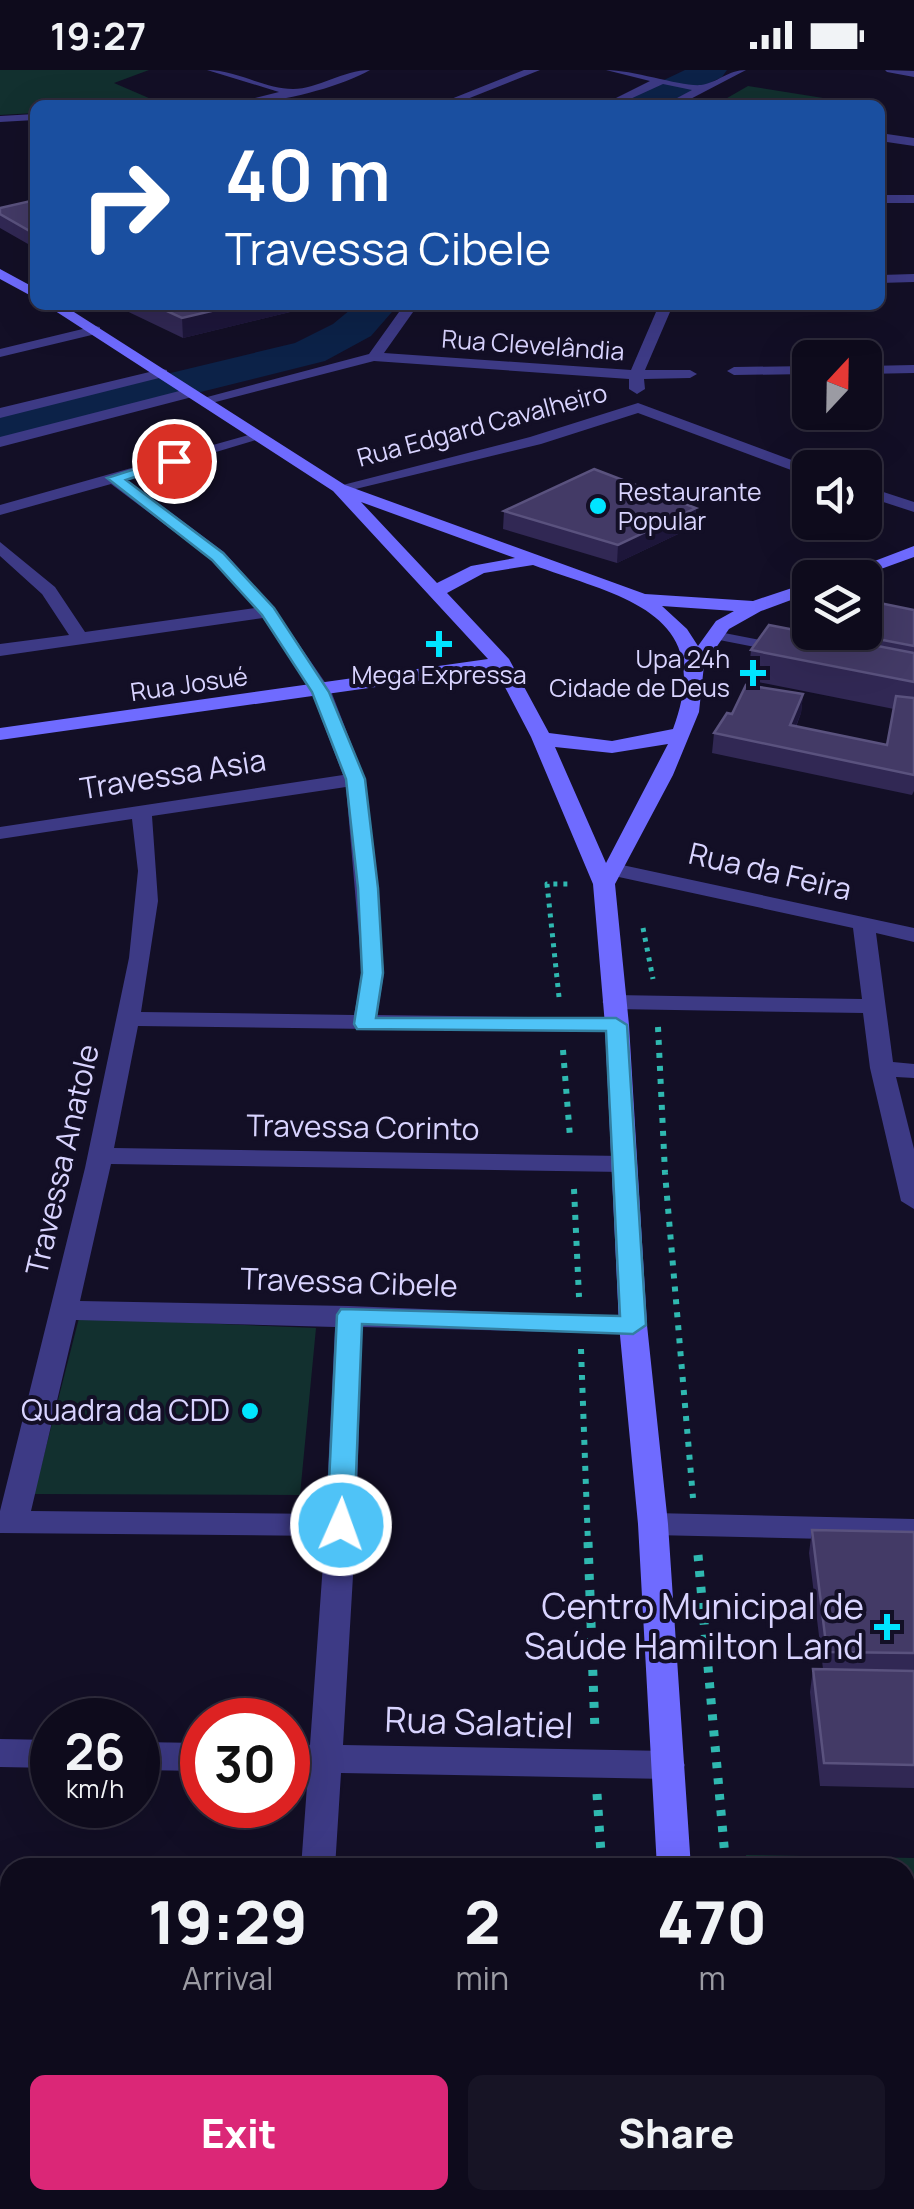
<!DOCTYPE html>
<meta charset="utf-8">
<style>
:root{--surface:#0e0b1c;--page:#171425;--text:#f1f3f6;--muted:#9b9ba3;--line:#2e2b3b;--accent:#db2777}
body{margin:0;font-family:Manrope,sans-serif;background:var(--page);color:var(--text);height:100vh;display:flex;flex-direction:column;font-size:38px;white-space:nowrap}
*{box-sizing:border-box;margin:0}
p{font-size:32px;color:var(--muted)}
.icon{flex:none;width:55px;height:55px;fill:none;stroke:currentColor;stroke-width:2;stroke-linecap:round;stroke-linejoin:round}
.map{position:relative;flex:1;overflow:hidden}
.panel{position:absolute;left:0px;top:1788px;width:915px;height:352px;display:flex;flex-direction:column;background:var(--surface);border-radius:30px 30px 0 0;box-shadow:0 10px 40px #0002,0 0 0 2px var(--line)}
.panel>*{flex:none}
.banner{position:absolute;left:30px;top:30px;width:855px;height:210px;border-radius:15px;box-shadow:0 10px 40px #0002,0 0 0 2px var(--line);background:#1a4fa0;color:#fff;overflow:hidden}
.needle{width:65px;rotate:22deg}
.controls{position:absolute;left:792px;top:270px;display:grid;gap:20px}
.controls a{display:grid;place-items:center;width:90px;height:90px;border-radius:15px;background:var(--surface);box-shadow:0 10px 40px #0002,0 0 0 2px var(--line);font-size:50px}
.speed{position:absolute;left:30px;top:1628px;display:flex;gap:20px;font-size:50px;font-weight:700;text-align:center}
.speed>*{display:grid;place-content:center;width:130px;height:130px;border-radius:50%;background:var(--surface);box-shadow:0 10px 40px #0002,0 0 0 2px var(--line);line-height:1}
.speed small{font-size:25px;font-weight:400}
.speed .limit{border:15px solid #d22;background:#fff;color:#111}
.pin{position:absolute;display:grid;place-items:center;width:85px;height:85px;color:#fff;margin:-42px;border:5px solid #fff;border-radius:50%;box-shadow:0 2px 10px #0007}
.me{position:absolute;width:110px;margin:-55px;rotate:2deg;stroke-linejoin:round;filter:drop-shadow(0 0 8px #0008)}
.turn{display:flex;align-items:center;gap:35px;height:210px;padding:0 30px;font-size:45px}
.turn .icon{width:130px;height:130px;stroke-width:2.5}
.turn b{display:block;font-size:70px;line-height:85px}
.eta{display:flex;justify-content:space-evenly;align-items:center;height:170px;text-align:center}
.eta b{font-size:60px;font-weight:800;line-height:70px}
.primary-button{display:flex;gap:20px;margin-top:auto;padding:20px 30px}
.primary-button a{flex:1;height:115px;border-radius:15px;background:var(--accent);color:#fff;font-size:40px;font-weight:800;line-height:115px;text-align:center}
.primary-button a+a{background:var(--page);color:var(--text)}
.status{display:flex;justify-content:space-between;align-items:center;height:70px;padding:0 50px;background:var(--surface);direction:ltr}
.status svg{height:28px;fill:currentColor}
.map>svg:first-child{display:block}
.green{fill:#12302f}
.water{fill:#0c2248}
.lines{fill:none;stroke-linecap:round;stroke-linejoin:round}
.river{fill:#0c2248;fill-rule:evenodd}
.path-far2{stroke:#2fb8b0;stroke-width:5;stroke-dasharray:4 6;stroke-linecap:butt}
.path-far1{stroke:#2fb8b0;stroke-width:6;stroke-dasharray:5 8;stroke-linecap:butt}
.path{stroke:#2fb8b0;stroke-width:9;stroke-dasharray:6 10;stroke-linecap:butt}
.lane{fill:#3d3a85;fill-rule:evenodd}
.street{fill:#3d3a85;fill-rule:evenodd}
.secondary{fill:#6f6bff;fill-rule:evenodd}
.wall{fill:#312854}
.shaded-wall{fill:#1d163a}
.building{fill:#433a66;stroke:#5a527e;stroke-width:2.5}
.route{fill:#4fc3f7;stroke:#337fa1;stroke-width:2.5}
.poi-dot{fill:#00e5ff;stroke:#130f26;stroke-width:4}
.labels{text-anchor:middle;stroke-width:8;stroke-linejoin:round;paint-order:stroke}
.far-street-label{font-size:25px;fill:#d9d4ff;stroke:#130f26}
.far-poi-label{font-size:25px;fill:#d9d4ff;stroke:#130f26;text-anchor:start}
.street-label{font-size:30px;fill:#d9d4ff;stroke:#130f26}
.poi-label{font-size:30px;fill:#d9d4ff;stroke:#130f26;text-anchor:end}
.near-poi-label{font-size:35px;fill:#d9d4ff;stroke:#130f26;text-anchor:end}
.near-street-label{font-size:35px;fill:#d9d4ff;stroke:#130f26}
</style>
<div class="status"><b>19:27</b><svg viewBox="0 0 49 12"><path d="M0 12V9h3v3zM5 12V6h3v6zM10 12V3h3v9zM15 12V0h3v12zM26 1h20v11H26zM47 4h2v5h-2z"/></svg></div>
<div class="map">
<svg width="914" height="2139" viewBox="0 0 914 2139">
<rect width="100%" height="100%" fill="#130f26"/>
<path class="green" d="M0,0H149L114,13L165,35H35V43L0,45Z
M748,16L867,35H715Z
M79,1248L316,1258L300,1425L34,1424Z
M746,1785L914,1788V2139H780L779,2130H905V1798L747,1797Z
M0,1984H10V2130H249V2139H0Z"/>
<path class="water" d="M127,315L143,325L0,360V347Z"/>
<g class="lines">
<path class="river" d="M685,0H727L722,7L664,35H621L626,28Z
M356,235H398L371,266L325,291L0,372V344L295,273L333,254Z"/>
<path class="path-far2" d="M643,858L653,909
M559,927L547,814H571"/>
<path class="path-far1" d="M658,957L665,1103L693,1428
M563,980L570,1067
M574,1119L579,1227
M581,1279L588,1474"/>
<path class="path" d="M588,1472L595,1661
M698,1485L726,1798
M597,1724L602,1798
M622,2130V2139
M755,2130L756,2139"/>
<path class="lane" d="M714,561L781,574L788,578L781,582L709,568L707,565Z"/>
<path class="street" d="M207,0C237,0 264,19 293,19C318,19 343,0 370,0C335,20 267,35 226,35L279,22Z
M524,0H540L452,35H436Z
M606,0C634,0 682,17 701,15C717,13 728,0 746,0L679,35H664L692,20L663,14L617,35H602L650,11Z
M885,0L914,1V7L887,2Z
M35,44V50L0,52V46Z
M880,63L914,68V76L880,71Z
M880,125H914V133H880Z
M914,204V212L880,213V205Z
M404,235H418L384,283L631,300L659,235H673L645,300H690L697,304L690,308L644,309L645,319L637,324L629,319V309L374,291L204,335L196,330L369,284Z
M95,256L100,257V263L0,287V279Z
M914,295V303L865,304V296Z
M810,296V304L734,305L727,301L734,297Z
M162,299L167,300V306L0,348V338Z
M191,318L196,320V326L0,377V367Z
M638,333L813,398L810,407L638,343L541,374L339,423L331,418L530,367Z
M252,364L266,367L126,409L224,482L274,538L331,621L365,709L384,903L377,945L617,948L629,955L617,962L138,956L114,1078L623,1086L636,1094L623,1102L111,1094L80,1231L349,1236L643,1248L647,1255L643,1262L633,1264L362,1257L356,1455L343,1675L668,1681L680,1685L685,1695L680,1705L668,1709L341,1703L335,1798H301L308,1702H288V1674L310,1675L325,1466L0,1463V1441L85,1098L129,888L138,801L132,749L0,769V757L343,705L311,621L263,548L0,586V574L69,565L42,524L0,486V472L55,517L85,562L255,538L212,490L111,414L0,445V435ZM346,717L362,903L354,945L141,942L158,831L152,746ZM76,1250L335,1257L326,1444L31,1441Z
M865,416L914,432V442L865,426Z
M613,793L914,858V872L876,863L893,992L914,994V1008L896,1007L914,1079V1139L901,1131L870,998L863,943L614,939L602,932L614,925L862,929L853,858L605,804L602,799L605,794Z
M653,1443L914,1449V1471L653,1465L642,1462L638,1454L642,1446Z
M0,1669L52,1670V1698L0,1697Z
M138,1672L202,1673V1701L138,1700Z
M0,1949H10V1983H0Z
M266,2130H304L303,2139H265Z"/>
<path class="secondary" d="M0,199L35,218V228L0,209Z
M46,235H63L345,415L645,524L753,531L810,512V523L761,541L729,559L704,595L699,642L673,705L615,814L629,955L647,1255L668,1454L691,1798H657L638,1454L619,1255L605,955L593,814L531,667L496,600L0,670V658L488,589L333,421ZM361,432L515,488L471,496L437,513ZM533,495C620,527 717,541 673,659L612,671L549,663L509,589L447,523L484,503ZM662,536L734,541L716,551L698,576L687,559ZM668,674L606,793L555,677L612,683Z
M914,476V487L856,508H830Z
M672,2130H710V2139H672Z"/>
</g>
<path class="wall" d="M35,130V178L0,158V138Z
M114,235H319L183,268Z
M696,438L695,456L617,493L503,459L504,441Z
M914,540V721L912,725L712,683L714,663L732,644L803,624L801,643L796,657L887,675L894,639L748,610L751,580L826,566V562H865Z
M812,1460L914,1462V1718L820,1716L810,1622L813,1599H823L809,1483Z
M779,2130H905L914,2139H780Z"/>
<path class="shaded-wall" d="M237,235H319L183,268L182,248Z
M696,438L695,456L617,493L618,475Z
M803,624L801,643L788,675L790,655Z"/>
<path class="building" d="M35,130V164L0,144V138Z
M154,235H237L182,248Z
M594,399L696,438L618,475L504,441Z
M865,530L914,540V576L841,562H865Z
M769,555L914,583V612L751,580Z
M746,615L803,624L790,655L887,675L896,626L914,628V705L714,663L727,643L732,644Z
M812,1460L914,1462V1583L827,1582Z
M813,1599L914,1601V1695L824,1693Z
M905,2048H914V2139H787L786,2130H905Z"/>
<path class="route" d="M169,388L182,391L126,410L223,483L274,538L329,622L365,709L378,818L383,903L376,948H616L627,955L646,1255L633,1264L362,1254L354,1455L350,1462L341,1465L331,1462L327,1455L337,1245L341,1239L620,1246L606,961L357,959L354,954L362,903L358,818L346,709L312,622L262,545L212,490L107,408Z"/>
<g class="poi-dot">
<circle cx="598" cy="436" r="10"/>
<path d="M434 559h10v10h10v10h-10v10h-10v-10h-10v-10h10z"/>
<path d="M748 588h10v10h10v10h-10v10h-10v-10h-10v-10h10z"/>
<circle cx="250" cy="1341" r="10"/>
<path d="M882 1542h10v10h10v10h-10v10h-10v-10h-10v-10h10z"/>
</g>
<g class="labels">
<g class="far-street-label">
<text transform="translate(533 275) rotate(4)" y="9">Rua Clevelândia</text>
<text transform="translate(482 355) rotate(-15)" y="9">Rua Edgard Cavalheiro</text>
<text transform="translate(189 614) rotate(-8)" y="9">Rua Josué</text>
</g>
<g class="far-poi-label">
<text x="618" y="431">Restaurante<tspan x="618" dy="29">Popular</tspan></text>
<text x="730" y="598" text-anchor="end">Upa 24h<tspan x="730" dy="29">Cidade de Deus</tspan></text>
<text x="439" y="614" text-anchor="middle">Mega Expressa</text>
</g>
<g class="street-label">
<text transform="translate(173 705) rotate(-9)" y="10">Travessa Asia</text>
<text transform="translate(770 802) rotate(13)" y="10">Rua da Feira</text>
<text transform="translate(363 1058) rotate(1)" y="10">Travessa Corinto</text>
<text transform="translate(63 1090) rotate(-77)" y="10">Travessa Anatole</text>
<text transform="translate(349 1213) rotate(2)" y="10">Travessa Cibele</text>
</g>
<g class="poi-label">
<text x="230" y="1351">Quadra da CDD</text>
</g>
<g class="near-poi-label">
<text x="864" y="1549">Centro Municipal de<tspan x="864" dy="40">Saúde Hamilton Land</tspan></text>
</g>
<g class="near-street-label">
<text transform="translate(479 1653) rotate(2)" y="12">Rua Salatiel</text>
</g>
</g>
</svg>
<div class="controls">
<a><svg class="needle" viewBox="-14 -14 28 28"><path d="M0-13l5 13h-10z" fill="#e53935"/><path d="M0 13l5-13h-10z" fill="#9b9ba3"/></svg></a>
<a><svg class="icon" aria-label="sound" viewBox="0 0 24 24"><path d="M4 9h4l5-4v14l-5-4H4zM17 9q2 3 0 6"/></svg></a>
<a><svg class="icon" aria-label="layers" viewBox="0 0 24 24"><path d="M12 4l9 5-9 5-9-5zM3 14l9 5 9-5"/></svg></a>
</div>
<div class="speed"><div>26<small>km/h</small></div><div class="limit">30</div></div>
<div class="pin" style="left:174px;top:391px;background:#d93025"><svg class="icon" aria-label="arrive" viewBox="0 0 24 24"><path d="M6 21V4h12l-3 4 3 4H6"/></svg></div>
<svg class="me" style="left:341px;top:1455px" viewBox="-20 -20 40 40"><circle r="17" fill="#4fc3f7" stroke="#fff" stroke-width="3"/><path d="M0-11L8 9 0 5-8 9z" fill="#fff"/></svg>
<div class="banner">
<div class="turn"><svg class="icon" aria-label="right" viewBox="0 0 24 24"><path d="M7 20v-9h11M14 6l5 5-5 5"/></svg><div><b>40 m</b>Travessa Cibele</div></div>
</div>
<section class="panel">
<div class="eta">
<div><b>19:29</b><p>Arrival</p></div>
<div><b>2</b><p>min</p></div>
<div><b>470</b><p>m</p></div>
</div>
<div class="primary-button"><a>Exit</a><a>Share</a></div>
</section>
</div>
